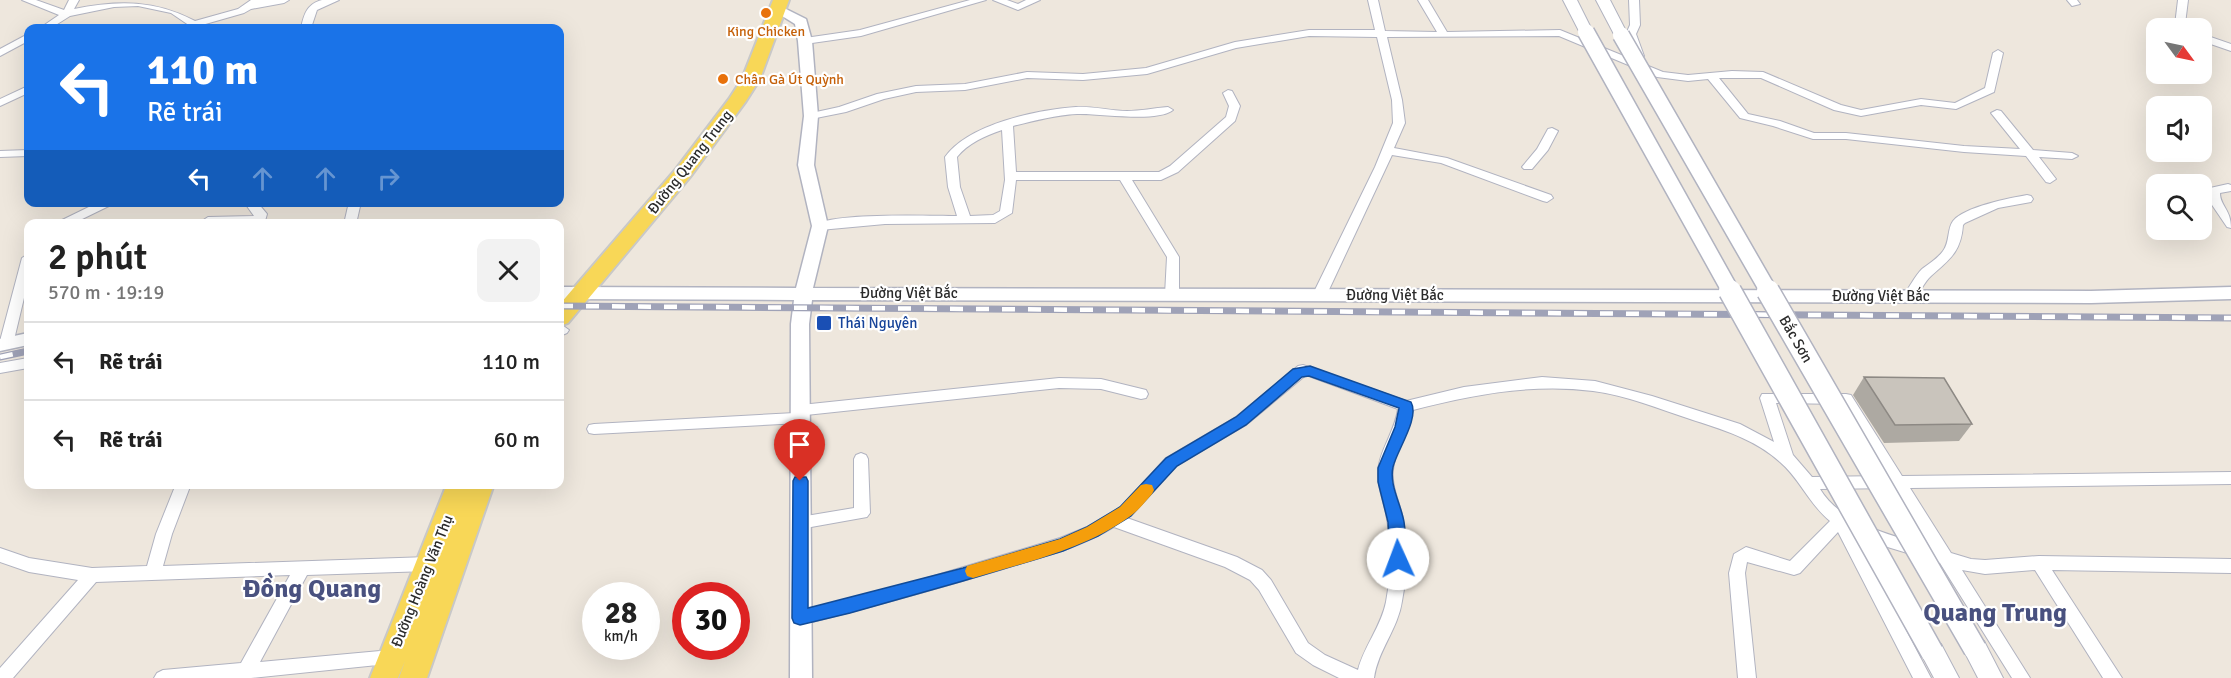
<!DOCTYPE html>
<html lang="vi">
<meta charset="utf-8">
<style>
:root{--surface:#fff;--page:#f2f2f2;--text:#222;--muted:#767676;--line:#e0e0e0}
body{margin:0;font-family:Signika,sans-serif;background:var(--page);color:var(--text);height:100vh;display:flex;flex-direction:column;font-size:22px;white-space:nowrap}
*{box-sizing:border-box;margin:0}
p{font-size:20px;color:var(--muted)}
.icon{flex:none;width:33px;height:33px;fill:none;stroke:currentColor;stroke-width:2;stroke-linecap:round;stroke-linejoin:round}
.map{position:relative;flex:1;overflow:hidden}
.drawer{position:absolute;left:24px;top:219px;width:540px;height:270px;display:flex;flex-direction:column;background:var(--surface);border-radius:12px;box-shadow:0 6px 24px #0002}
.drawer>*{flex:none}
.top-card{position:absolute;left:24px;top:24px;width:540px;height:183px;border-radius:12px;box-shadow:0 6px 24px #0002;background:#1a73e8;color:#fff;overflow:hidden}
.needle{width:39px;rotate:123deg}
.fabs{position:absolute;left:2146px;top:18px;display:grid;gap:12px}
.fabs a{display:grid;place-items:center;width:66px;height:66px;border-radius:12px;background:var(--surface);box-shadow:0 6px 24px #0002;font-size:30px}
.speed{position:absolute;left:582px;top:582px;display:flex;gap:12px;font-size:30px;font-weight:700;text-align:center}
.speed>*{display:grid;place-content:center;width:78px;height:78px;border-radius:50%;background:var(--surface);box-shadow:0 6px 24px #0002;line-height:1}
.speed small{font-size:15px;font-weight:400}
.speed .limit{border:9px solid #d22;background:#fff;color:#111}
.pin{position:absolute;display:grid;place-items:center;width:51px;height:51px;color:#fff;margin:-62px -26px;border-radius:50% 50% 50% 0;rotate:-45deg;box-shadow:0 0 6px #0007}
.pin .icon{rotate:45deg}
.me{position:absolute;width:66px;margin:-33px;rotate:358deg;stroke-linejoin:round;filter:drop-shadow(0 0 4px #0008)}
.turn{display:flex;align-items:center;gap:21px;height:126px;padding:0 24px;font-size:27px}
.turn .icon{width:78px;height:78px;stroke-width:2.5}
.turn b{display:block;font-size:42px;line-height:51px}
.lanes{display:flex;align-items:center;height:57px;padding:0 24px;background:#0003;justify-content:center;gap:30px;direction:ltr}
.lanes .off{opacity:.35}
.round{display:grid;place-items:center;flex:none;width:63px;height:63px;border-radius:12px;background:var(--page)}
.headline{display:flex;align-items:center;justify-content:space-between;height:102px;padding:0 24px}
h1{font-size:36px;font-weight:600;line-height:45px}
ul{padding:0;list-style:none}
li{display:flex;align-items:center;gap:18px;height:78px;padding:0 24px;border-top:2px solid var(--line)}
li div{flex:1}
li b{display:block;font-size:22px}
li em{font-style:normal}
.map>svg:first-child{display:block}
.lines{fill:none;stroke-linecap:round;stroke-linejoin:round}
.minor-casing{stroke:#b1b3c0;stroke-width:2}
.tertiary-casing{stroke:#b1b3c0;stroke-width:3}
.secondary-casing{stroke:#b1b3c0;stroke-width:2}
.primary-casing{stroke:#c8c8c8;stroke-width:4}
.minor{fill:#fff;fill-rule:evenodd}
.tertiary{fill:#fff;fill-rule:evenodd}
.secondary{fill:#fff;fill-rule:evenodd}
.primary{fill:#f8d757;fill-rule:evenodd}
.rail-casing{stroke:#9fa2b7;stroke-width:7}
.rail{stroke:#fff;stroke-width:4.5;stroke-dasharray:13;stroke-linecap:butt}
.secondary-bridge-far1-casing{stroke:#b1b3c0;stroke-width:19;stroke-linecap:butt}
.secondary-bridge-casing{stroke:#b1b3c0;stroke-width:25;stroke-linecap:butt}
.secondary-bridge-far1{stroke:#fff;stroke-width:16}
.secondary-bridge{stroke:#fff;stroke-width:22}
.wall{fill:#ada9a2}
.building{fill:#c9c4bc;stroke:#8d8984;stroke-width:1.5}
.route{fill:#1a73e8;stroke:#114b97;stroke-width:1.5}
.slow{fill:#f59e0b}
.food-dot{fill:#e8710a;stroke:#fff;stroke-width:2}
.transit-dot{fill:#1a4fb4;stroke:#fff;stroke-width:2}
.labels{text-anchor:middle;stroke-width:4.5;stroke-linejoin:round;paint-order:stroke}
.far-food-label{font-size:14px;fill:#c56008;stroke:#fff}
.street-label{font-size:15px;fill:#2b2b2b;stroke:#fff}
.transit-label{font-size:15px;fill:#164399;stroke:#fff;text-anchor:start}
.near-district-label{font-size:26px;font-weight:bold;fill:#49517f;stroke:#fff}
</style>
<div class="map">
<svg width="2231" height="678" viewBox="0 0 2231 678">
<rect width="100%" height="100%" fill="#eee7dd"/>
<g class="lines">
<defs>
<path id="minor" d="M22,0H36L64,10L69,0H79L74,9C119,0 155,0 195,21L238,9L251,0H289L284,3L251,9L244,13L202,25L204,28H193L171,13L138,6L114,7L70,16L51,28H40L59,15Z
M322,0H339L317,10L311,28H301C304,14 307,4 322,0Z
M970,0H986L861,36L805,44L800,41L805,38L860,30Z
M993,0H1007L1018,4L1026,0H1040L1018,10Z
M1368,0H1378L1385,31L1437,32L1418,0H1428L1447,32L1560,30L1663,72L1688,75L1732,71L1763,72L1841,105L1861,110L1921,99L1955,103L1985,88L1993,53L1998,50L2003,53L1994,92L1956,109L1921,105L1861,116L1834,110L1761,78H1719L1748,114L1780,121L1814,133H1846L1964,146L2020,149L1991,113L1997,110L2001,111L2033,150L2072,153L2078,156L2072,159L2039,157L2056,179L2050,183L2046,182L2026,156L1964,152L1846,139H1813L1773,126L1740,118L1708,79L1688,81L1657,77L1559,36L1387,37L1402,100L1405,123L1394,148L1447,158L1551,195L1553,198L1547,202L1543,201L1441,163L1392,155L1327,294L1320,298L1313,294L1375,167L1393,123L1392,100L1377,37L1309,36L1236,48L1147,74L1083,80L1027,78L965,90L916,92L884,99L846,112L811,119L805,116L807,114L839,107L877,94L916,86L965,84L1027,72L1083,74L1146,68L1235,42L1309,30H1375Z
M1629,0H1639L1640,25L1636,34L1644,56L1639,59L1634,56L1626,34L1630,25Z
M2067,0H2077L2080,4L2072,6Z
M2178,0H2188L2185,24L2188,28H2178L2175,25Z
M28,34V41L0,56V49Z
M2202,34L2231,44V51L2202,41Z
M28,86V93L0,106V99Z
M1228,90L1232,91L1240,106L1235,121L1178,172L1161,180H1132L1179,257V295L1177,298H1167L1165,295L1167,257L1120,180H1016L1012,213L995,223L885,224L820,230L814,226C827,212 933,216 957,216L948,187L945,157C969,124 1036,110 1076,107C1093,106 1110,111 1127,111C1140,111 1154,108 1168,107L1173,110C1157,123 1099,113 1077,114C1055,115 1034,121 1013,126L1016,172H1159L1170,166L1226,117L1229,106L1223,93ZM1002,130L1005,180L1000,211L993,215L970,216L960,187L957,157C968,143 985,136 1002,130Z
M1552,128L1558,131L1548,150L1532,169H1524L1522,167L1537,149L1548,129Z
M28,150V156L0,157V151Z
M2228,184L2231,185V191L2220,193C2220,206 2231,209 2231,228L2227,227L2208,199L2210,188Z
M2027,195L2031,196L2033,199L2031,202L1998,208L1965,223L1963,225C1961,252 1950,259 1931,276C1925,281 1920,292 1915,299H1905L1903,296C1909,288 1915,276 1922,269C1930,263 1937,259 1943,251C1950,242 1947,229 1953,221C1964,207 2010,198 2027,195Z
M99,202H117L72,224H54Z
M244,202H257L267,214L265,221L267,224H204L202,221L208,217L254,216Z
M349,202H361L356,224H344Z
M28,254V281L13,344L6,349L1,347L0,341L22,258Z
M562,325L569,330L567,333L560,336V326Z
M28,358V368L0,373V363Z
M1303,365L1406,401L1464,387L1542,377L1595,381L1652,396L1740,424L1774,442L1760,398L1762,394H1846L1851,395L1902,476L2231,472V484L1910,488L1951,553L1971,559L1985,560L2039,556L2231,559V573L2052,570L2122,678H2103L2035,570L1985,574L1962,570L2030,678H2012L1940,563L1881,545L1855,533L1931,678H1913L1838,532L1800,573L1794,575L1747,562L1745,573L1756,678H1738L1729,573L1734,554L1746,547L1790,561L1830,521C1809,504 1800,479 1780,462C1755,439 1721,429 1690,419C1659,409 1626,395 1593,391C1532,383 1472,395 1413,410C1409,432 1394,450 1393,470C1391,487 1400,503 1403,519C1408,546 1407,575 1402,601C1398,629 1378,650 1374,678H1339L1313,665L1296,653L1259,590L1250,580L1225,567L1114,527C1080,548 1041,557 1003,569C936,589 868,608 800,625L794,623L792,618L794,613L800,611L904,585L1060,538L1087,527L1121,507L1166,458L1236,417L1298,366ZM1306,375L1398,409C1395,432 1378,452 1378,474C1378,490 1385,504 1387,519C1392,546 1391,575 1386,602C1381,627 1364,646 1358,670L1325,655L1308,643L1271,580L1262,570L1237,557L1127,518L1176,466L1246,425ZM1776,403L1842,404L1886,476L1812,477L1793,455ZM1894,488L1930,547C1892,535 1842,525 1820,489Z
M1059,378L1101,379L1146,390L1148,394L1146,398L1141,399L1101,389L1059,388L806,415L808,418L806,422L801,423L594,434L589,433L587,429L589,425L594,424L795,413L794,410L796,406L801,405Z
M861,453L866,455L868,459L870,513L867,517L800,529L795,527L792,523L795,519L800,517L854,508V459L856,455Z
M176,484H191L172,534L163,566L428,557L434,559L436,564L434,569L428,571L307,575L260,662L391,650L397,653L400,658L397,663L251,678H154L157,673L163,670L241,663L290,575L96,582L13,678H0V668L78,580L29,572L0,562V548L29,558L92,568L147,566L156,534Z"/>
<path id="tertiary" d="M778,5L806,19L812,41L818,116L814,165L828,226L813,288L2091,291L2231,287V299L2091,303L812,300L809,324L812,678H790L791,324L794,300L560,299V287L796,288L812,226L798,165L804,116L798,41L795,24L771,9Z
M28,333V345L0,351V339Z"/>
<path id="secondary" d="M1563,0H1577L1593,32L1591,35H1581Z
M1596,0H1610L1628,35L1626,38H1616Z
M1975,638L1984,641L2003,678H1978L1963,649L1966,641Z
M1932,641L1941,644L1959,678H1934L1920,652L1923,644Z"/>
<path id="primary" d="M773,0H789L760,79L746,101L690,177L568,323L560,326V304L676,169L729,99L742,79Z
M447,484H494L427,678H399L405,661L398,678H370Z"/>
</defs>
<use href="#minor" class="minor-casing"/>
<use href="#tertiary" class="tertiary-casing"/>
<use href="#secondary" class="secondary-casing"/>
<use href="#primary" class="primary-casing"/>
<use href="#minor" class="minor"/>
<use href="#tertiary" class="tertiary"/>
<use href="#secondary" class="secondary"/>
<use href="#primary" class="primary"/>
<defs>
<path id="rail" d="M560,306L2231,318
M0,357L28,351"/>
</defs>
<use href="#rail" class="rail-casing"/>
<use href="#rail" class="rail"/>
<defs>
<path id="secondary-bridge-far1" d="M1586,32L1731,292
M1621,35L1769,292"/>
<path id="secondary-bridge" d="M1730,291L1932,652
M1768,291L1975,649"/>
</defs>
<use href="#secondary-bridge-far1" class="secondary-bridge-far1-casing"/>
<use href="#secondary-bridge" class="secondary-bridge-casing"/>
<use href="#secondary-bridge-far1" class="secondary-bridge-far1"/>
<use href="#secondary-bridge" class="secondary-bridge"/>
</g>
<path class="wall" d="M1864,377L1972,424L1959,441L1884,443L1853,395Z"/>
<path class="building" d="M1864,377L1944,378L1972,424L1895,425Z"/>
<path class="route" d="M1310,366L1411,402C1420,418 1397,450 1393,467C1389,485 1401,504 1404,522C1406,534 1405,547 1406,559L1403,564L1398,566L1392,564L1390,559L1388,522L1378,482V468L1395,427L1399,408L1309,376L1302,377L1246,425L1177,466L1131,516L1098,536L1063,551L963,581L850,613L800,625L794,623L792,618L793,481L795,477H806L808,481V608L963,568L1060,539L1087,527L1120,507L1166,458L1236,417L1293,369Z"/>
<path class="slow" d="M1146,484L1152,485L1154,490L1152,494C1145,502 1138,511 1129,517C1083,550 1026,562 973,578L967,576L965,571L967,566L1060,539L1087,527L1120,507L1141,485Z"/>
<g class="food-dot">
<circle cx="766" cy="13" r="6"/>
<circle cx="723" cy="79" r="6"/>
</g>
<rect class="transit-dot" x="816" y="315" width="16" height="16" rx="3"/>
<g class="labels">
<g class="far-food-label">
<text x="766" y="36">King Chicken</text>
<text x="735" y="84" text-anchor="start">Chân Gà Út Quỳnh</text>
</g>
<g class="street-label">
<text transform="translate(690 162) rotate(-52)" y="5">Đường Quang Trung</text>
<text x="909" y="298">Đường Việt Bắc</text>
<text x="1395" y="300">Đường Việt Bắc</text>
<text x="1881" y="301">Đường Việt Bắc</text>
<text transform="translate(1796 339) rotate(60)" y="5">Bắc Sơn</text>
<text transform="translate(422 581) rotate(-68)" y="5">Đường Hoàng Văn Thụ</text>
</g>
<g class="transit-label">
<text x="838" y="328">Thái Nguyên</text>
</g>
<g class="near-district-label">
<text x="312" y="597">Đồng Quang</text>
<text x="1995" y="621">Quang Trung</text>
</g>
</g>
</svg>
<div class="fabs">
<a><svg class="needle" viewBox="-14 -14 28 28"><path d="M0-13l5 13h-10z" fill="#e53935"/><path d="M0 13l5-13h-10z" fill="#767676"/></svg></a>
<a><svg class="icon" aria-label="sound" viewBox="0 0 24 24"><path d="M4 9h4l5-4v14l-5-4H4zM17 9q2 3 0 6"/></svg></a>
<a><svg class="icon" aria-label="search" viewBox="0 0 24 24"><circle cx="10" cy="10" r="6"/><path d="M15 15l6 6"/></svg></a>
</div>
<div class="speed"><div>28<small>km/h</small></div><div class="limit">30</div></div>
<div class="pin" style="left:800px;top:481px;background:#d93025"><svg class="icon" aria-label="arrive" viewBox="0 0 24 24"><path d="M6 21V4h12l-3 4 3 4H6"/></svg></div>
<svg class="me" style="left:1398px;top:559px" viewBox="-20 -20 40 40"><circle r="19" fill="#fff"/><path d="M0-13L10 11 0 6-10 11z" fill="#1a73e8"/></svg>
<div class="top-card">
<div class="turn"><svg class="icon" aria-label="left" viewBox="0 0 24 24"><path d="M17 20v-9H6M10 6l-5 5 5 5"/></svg><div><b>110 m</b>Rẽ trái</div></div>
<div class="lanes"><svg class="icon" aria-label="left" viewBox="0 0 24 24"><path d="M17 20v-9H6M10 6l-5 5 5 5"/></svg><svg class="icon off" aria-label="ahead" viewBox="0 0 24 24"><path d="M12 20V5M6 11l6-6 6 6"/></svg><svg class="icon off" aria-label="ahead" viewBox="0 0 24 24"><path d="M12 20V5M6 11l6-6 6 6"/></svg><svg class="icon off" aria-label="right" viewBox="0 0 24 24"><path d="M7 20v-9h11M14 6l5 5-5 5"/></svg></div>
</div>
<section class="drawer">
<div class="headline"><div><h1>2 phút</h1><p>570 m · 19:19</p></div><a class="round"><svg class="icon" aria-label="close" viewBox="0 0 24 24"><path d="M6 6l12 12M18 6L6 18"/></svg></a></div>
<ul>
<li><svg class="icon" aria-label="left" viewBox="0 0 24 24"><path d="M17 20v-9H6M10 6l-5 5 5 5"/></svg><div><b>Rẽ trái</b></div><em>110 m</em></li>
<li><svg class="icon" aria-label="left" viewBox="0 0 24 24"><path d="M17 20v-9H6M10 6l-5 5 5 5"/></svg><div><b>Rẽ trái</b></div><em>60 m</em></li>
</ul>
</section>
</div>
